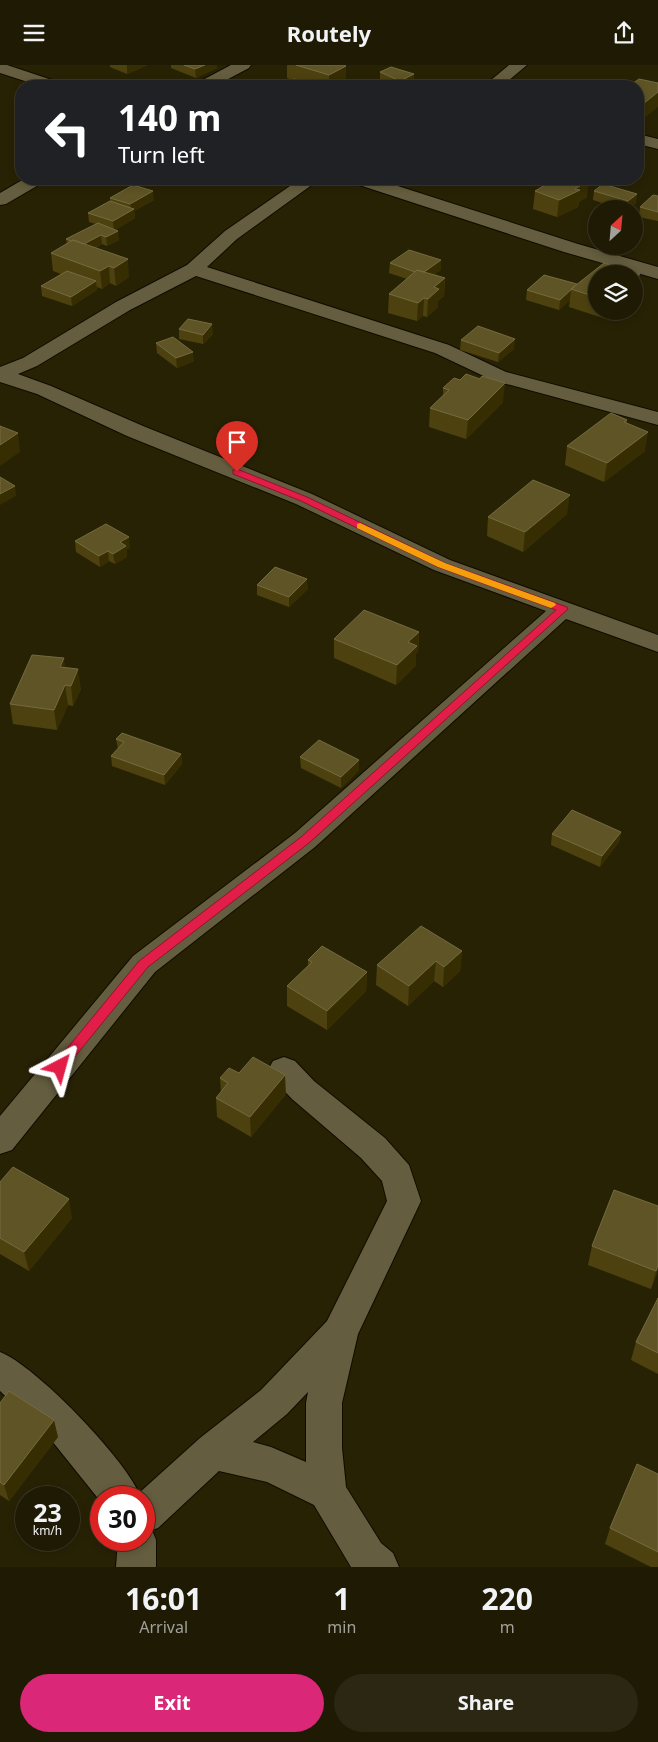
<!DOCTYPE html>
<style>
:root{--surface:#1e1a04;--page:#2b2713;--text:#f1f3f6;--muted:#a1a19a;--line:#3c3826;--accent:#db2777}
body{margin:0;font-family:"Noto Sans",sans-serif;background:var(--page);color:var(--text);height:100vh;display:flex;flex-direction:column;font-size:19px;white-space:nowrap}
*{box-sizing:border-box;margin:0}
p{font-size:16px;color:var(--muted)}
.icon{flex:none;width:28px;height:28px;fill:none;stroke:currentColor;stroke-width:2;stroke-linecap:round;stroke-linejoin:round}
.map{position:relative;height:1502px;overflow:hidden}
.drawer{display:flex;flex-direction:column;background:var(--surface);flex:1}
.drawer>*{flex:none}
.banner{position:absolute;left:15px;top:15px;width:629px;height:105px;border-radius:20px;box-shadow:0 2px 8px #0003,0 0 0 1px var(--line);background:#202124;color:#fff;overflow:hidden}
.needle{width:32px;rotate:26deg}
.fabs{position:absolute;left:588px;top:135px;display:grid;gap:10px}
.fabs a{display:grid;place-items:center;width:55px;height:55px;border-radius:50%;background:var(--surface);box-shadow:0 2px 8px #0003,0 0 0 1px var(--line);font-size:25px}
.speed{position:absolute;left:15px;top:1421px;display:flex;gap:10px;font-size:25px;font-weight:700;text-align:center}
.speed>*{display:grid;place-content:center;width:65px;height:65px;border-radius:50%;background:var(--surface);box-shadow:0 2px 8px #0003,0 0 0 1px var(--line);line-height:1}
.speed small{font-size:12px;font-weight:400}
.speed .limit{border:8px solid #d22;background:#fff;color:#111}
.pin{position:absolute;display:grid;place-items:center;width:42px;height:42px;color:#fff;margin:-51px -21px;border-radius:50% 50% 50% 0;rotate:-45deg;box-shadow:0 0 5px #0007}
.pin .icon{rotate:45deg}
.me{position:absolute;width:55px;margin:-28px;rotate:39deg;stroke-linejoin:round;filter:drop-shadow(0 0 4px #0008)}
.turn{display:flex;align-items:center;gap:18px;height:105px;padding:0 20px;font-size:22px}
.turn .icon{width:65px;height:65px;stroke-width:2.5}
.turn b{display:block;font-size:35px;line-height:42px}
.eta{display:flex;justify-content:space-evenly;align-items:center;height:85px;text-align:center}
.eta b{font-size:30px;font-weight:700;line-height:35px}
.cta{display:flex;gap:10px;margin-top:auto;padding:10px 20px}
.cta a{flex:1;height:58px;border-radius:30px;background:var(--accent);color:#fff;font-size:20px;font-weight:700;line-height:58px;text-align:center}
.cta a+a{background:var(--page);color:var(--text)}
header{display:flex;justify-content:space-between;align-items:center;height:65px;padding:0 20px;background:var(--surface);font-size:22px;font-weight:700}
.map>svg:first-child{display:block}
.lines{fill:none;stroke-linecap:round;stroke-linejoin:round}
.street-casing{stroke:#110b00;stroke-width:2}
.street{fill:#645d3f;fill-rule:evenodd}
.wall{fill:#4d420f}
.shaded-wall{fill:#372d02}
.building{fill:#5e5425;stroke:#756b41}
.route{fill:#e11d48;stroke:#92132f}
.slow{fill:#f59e0b}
</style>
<header><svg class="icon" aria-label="menu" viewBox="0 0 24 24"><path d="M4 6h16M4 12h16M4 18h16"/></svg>Routely<svg class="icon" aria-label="share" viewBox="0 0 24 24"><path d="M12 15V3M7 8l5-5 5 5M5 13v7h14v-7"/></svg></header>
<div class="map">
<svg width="658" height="1502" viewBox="0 0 658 1502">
<rect width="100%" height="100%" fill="#282205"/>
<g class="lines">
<defs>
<path id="street" d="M0,0H7L61,18L63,21H40L0,8Z
M231,0H251L249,3L215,21H195L197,18Z
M509,0H527L502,21H484Z
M638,69L658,74V84L638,79Z
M24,114H45L42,118L6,139L0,140V128Z
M300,114H320L237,174L207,202L449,280L506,307L658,347V360L492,315L435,288L196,211L130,245L37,301L18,309L51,321L143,361L312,429L450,495L658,570V587L566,554L315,782L155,907L12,1085L0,1089V1051L133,891L295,768L546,546L434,505L296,439L127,371L37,329L0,317V302L23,293L116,237L187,200L225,166Z
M350,114H376L578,179L658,202V214L564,187L353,118Z
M284,992L295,996L314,1016L385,1073L409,1100L421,1136L358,1269L342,1338V1383L346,1422L381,1478L393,1488L399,1502H351L314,1440L267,1417L219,1406L158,1463L152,1465L156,1475V1502H116L118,1475H144V1432H101V1437L52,1376L0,1326V1287C36,1301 123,1392 139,1428L200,1373L261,1325L327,1256L387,1136L382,1116L361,1093L292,1034L273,1014L268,1005L273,996ZM308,1327L306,1338V1397L271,1382L253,1377L287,1349Z"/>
</defs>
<use href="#street" class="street-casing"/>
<use href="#street" class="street"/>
</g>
<path class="wall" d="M110,0H148L127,9L110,2Z
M171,0H217V3L196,13L171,3Z
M287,0H344L346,1V17L340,20L343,21H313L310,20V21H279L292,15L287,13Z
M380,7L414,9L413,18L407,21H392L380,15Z
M170,114H191L182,118Z
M535,126L587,132L579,137L578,142L557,152L533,144Z
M594,126L636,138L629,144H621L593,135Z
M658,131V156L639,152L640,142Z
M110,133L154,135L134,146L135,153L115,165L119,175L107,181L102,179L96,183L129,212L116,221L110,218L102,224L97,222V225L72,241L42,231L41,221L61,209L53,206L51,188L67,179L66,174L96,159L89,157L88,148L110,136Z
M390,198L441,205L434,209L445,213L444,231L438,236V242L427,252L423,251L417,256L388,248L389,229L407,214L389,208Z
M604,198L640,209L638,227L634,230V209H596V246H615L606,254L569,242L570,235L559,245L526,235L527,225L544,210L577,220Z
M179,264L213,269L203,279L179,274Z
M461,275L514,284L498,297L460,285Z
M156,278L194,296L177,303L157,288Z
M480,314L503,337L466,374L429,362L430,343L443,330V323L460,315Z
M627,355V358L645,386L604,417L565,400L567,381Z
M567,449L523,487L487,471L488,452Z
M75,476L130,483L127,484V492L115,499L109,496L100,502L76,487Z
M257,520L308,524L289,542L257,530Z
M419,567L418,587L416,588V600L396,620L334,593V574Z
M65,603L81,624L73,641L68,640L57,665L13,659L10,639Z
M116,674L181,689L182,699L165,720L112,701L111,691L118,684Z
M300,692L359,695V705L341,723L301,703Z
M621,767L619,777L600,802L551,780L552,769Z
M462,886L460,906L443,922L434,916L408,941L376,920L377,900Z
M308,895L367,907L366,926L327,965L287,941V921L308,901Z
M220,1013L286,1029L251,1072L217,1052L216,1033L221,1027Z
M0,1117L72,1153L29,1206L0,1189Z
M592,1181L658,1205L651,1224L588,1200Z
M658,1233V1309L631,1295L636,1277Z
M0,1338L58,1372L9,1436L0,1430Z
M658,1409V1502H651L605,1479L610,1463Z"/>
<path class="shaded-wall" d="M127,0H148L127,9Z
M205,0H217V3L196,13L195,4Z
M346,1V17L338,21H329V10Z
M414,9L413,18L407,21H400V16Z
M658,27V42L638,58V43Z
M182,114H191L182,118Z
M589,115L587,132L579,137L578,142L557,152L559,135Z
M153,126L154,135L134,146L135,153L114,166L113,156L131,146L130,139Z
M637,129L636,138L629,144H628V136Z
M118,166L119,175L107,181L106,172Z
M101,170L102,179L82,190L81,181Z
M128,194L129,212L116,221L114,203Z
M441,195V205L421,219L422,209Z
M109,201L110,218L102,224L100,206Z
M640,209L638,227L634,230V214Z
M445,213L444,231L438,236V242L427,252L428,234L434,222Z
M96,216L97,225L72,241L71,232Z
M571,225L570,235L559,245L560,235Z
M424,233L423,251L417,256L418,238Z
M607,246H615L606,254Z
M212,259L213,269L203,279V270Z
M515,274L514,284L498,297L499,288Z
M193,287L194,296L177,303L176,293Z
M505,318L503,337L466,374L468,355Z
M648,367L645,386L604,417L607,398Z
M18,368L20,387L0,401V380Z
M15,421L16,431L0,440V429Z
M570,430L567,449L523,487L525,467Z
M129,472L130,483L127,484V492L115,499L113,489L120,477Z
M108,486L109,496L100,502L99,491Z
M307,514L308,524L289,542V532Z
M419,567L418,587L416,588V600L396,620L397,600L408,577Z
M64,593L66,613L60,602Z
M78,604L81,624L73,641L71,621Z
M65,620L68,640L57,665L54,645Z
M181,689L182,699L165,720L164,710Z
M359,695V705L341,723V712Z
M621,767L619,777L600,802L602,791Z
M462,886L460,906L443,922L444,902Z
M436,896L434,916L408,941L409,921Z
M367,907L366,926L327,965V946Z
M285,1010L286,1029L251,1072L250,1052Z
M69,1134L72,1153L29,1206L24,1187Z
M658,1200V1205L651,1224L656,1206Z
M54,1355L58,1372L9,1436L4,1420Z"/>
<path class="building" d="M184,0H205L195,4Z
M296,0H344L346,1L329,10Z
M391,2L414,9L400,16L380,7Z
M294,14L310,18L304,21H279Z
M639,14L658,18V27L638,43V21H629Z
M555,114H587L589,115L575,124L580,125L559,135L535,126Z
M603,119L637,129L628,136L594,126Z
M133,120L153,126L130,139L110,133Z
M653,130L658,131V147L640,142Z
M110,136L134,144L113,156L88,148Z
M98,158L118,166L106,172L101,170L84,179L73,175L71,176L66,174Z
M73,175L128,194L114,203L109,201L100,206L51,188Z
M409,185L441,195L424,207L417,205L415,207L390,198Z
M604,198L640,209L634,214V209H596V232L571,224Z
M417,205L445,213L434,222L439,224L428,234L424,233L418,238L389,229Z
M67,206L96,216L71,232L41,221Z
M544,210L577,219L560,235L527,225Z
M188,254L212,259L203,270L179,264Z
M478,261L515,274L499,288L461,275Z
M173,272L193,287L176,293L156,278Z
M466,309L480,314L482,311L505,318L468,355L430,343L449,325L443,323L454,313L460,315Z
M611,348L627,355L624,357L648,367L607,398L567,381Z
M0,361L18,368L0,380Z
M0,412L15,421L0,429Z
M533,415L570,430L525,467L488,452Z
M106,459L129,472L120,477L126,481L113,489L108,486L99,491L75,476Z
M275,502L307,514L289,532L257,520Z
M364,545L419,567L408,577L417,581L397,600L334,574Z
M32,590L64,593L60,602L78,604L71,621L65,620L54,645L10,639Z
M122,668L181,689L164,710L111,691L124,677L116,674Z
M319,675L359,695L341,712L300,692Z
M572,745L621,767L602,791L552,769Z
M421,861L462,886L444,902L436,896L409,921L377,900Z
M322,881L367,907L327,946L287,921L312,897L308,895Z
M253,992L285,1010L250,1052L216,1033L228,1018L220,1013L229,1003L239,1008Z
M13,1102L69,1134L24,1187L0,1173V1117Z
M614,1125L658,1141V1200L656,1206L592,1181Z
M658,1233V1288L636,1277Z
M9,1326L54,1355L4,1420L0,1417V1338Z
M637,1399L658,1409V1487L610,1463Z"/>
<path class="route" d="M237,404L307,432L445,498L567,542L568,544L309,778L148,902L64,1005L60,1007L55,1005L53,1002L55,998L139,896L301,772L556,545L438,502L301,436L233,409V405Z"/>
<path class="slow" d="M360,458L445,498L555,538L556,540L551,543L548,542L438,502L357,463V459Z"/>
</svg>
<div class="fabs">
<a><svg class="needle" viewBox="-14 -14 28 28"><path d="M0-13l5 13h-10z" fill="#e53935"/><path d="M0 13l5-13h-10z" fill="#a1a19a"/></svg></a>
<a><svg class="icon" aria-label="layers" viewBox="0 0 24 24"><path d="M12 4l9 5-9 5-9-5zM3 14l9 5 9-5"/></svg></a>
</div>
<div class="speed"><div>23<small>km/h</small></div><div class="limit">30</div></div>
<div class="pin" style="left:237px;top:407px;background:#d93025"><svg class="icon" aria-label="arrive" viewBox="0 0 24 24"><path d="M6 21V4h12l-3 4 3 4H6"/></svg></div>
<svg class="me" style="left:60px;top:1002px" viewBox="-20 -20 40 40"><path d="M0-17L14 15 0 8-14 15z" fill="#e11d48" stroke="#fff" stroke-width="4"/></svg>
<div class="banner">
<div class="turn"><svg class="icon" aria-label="left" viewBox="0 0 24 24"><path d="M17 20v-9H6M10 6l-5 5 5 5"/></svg><div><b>140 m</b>Turn left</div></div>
</div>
</div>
<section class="drawer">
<div class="eta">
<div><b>16:01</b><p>Arrival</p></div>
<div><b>1</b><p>min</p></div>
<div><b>220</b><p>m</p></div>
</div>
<div class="cta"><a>Exit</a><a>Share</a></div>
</section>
